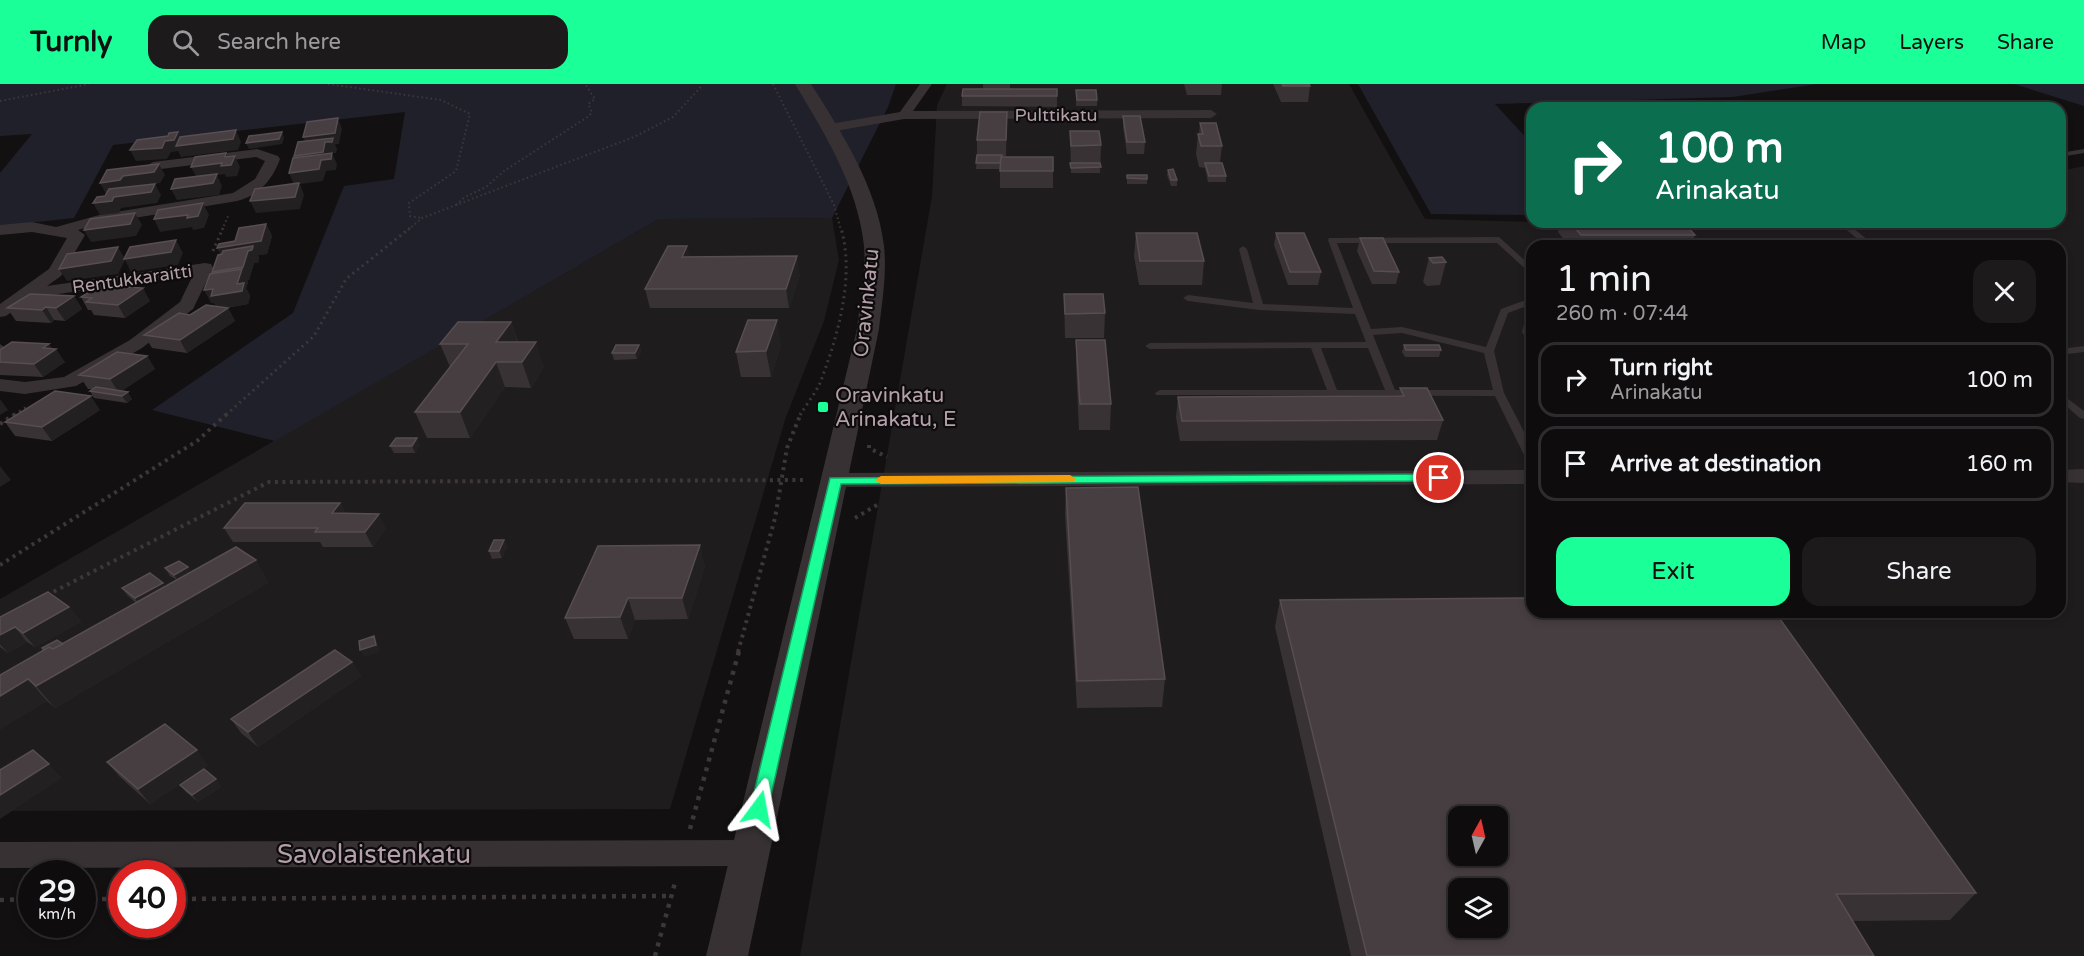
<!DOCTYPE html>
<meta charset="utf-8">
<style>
:root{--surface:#0e0c0d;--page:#1c1a1b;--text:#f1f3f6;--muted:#9b9b9d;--line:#2e2c2e;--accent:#1bff99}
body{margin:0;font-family:"Varela Round",sans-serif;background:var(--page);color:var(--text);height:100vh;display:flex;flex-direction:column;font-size:22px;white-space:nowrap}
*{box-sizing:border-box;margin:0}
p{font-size:20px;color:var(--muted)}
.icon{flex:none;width:33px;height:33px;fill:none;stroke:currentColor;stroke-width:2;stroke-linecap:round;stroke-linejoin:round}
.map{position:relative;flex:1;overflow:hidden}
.sheet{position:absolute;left:1526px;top:156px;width:540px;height:378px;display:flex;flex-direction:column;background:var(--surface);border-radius:18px;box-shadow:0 3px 9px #0003,0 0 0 2px var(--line)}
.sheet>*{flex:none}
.banner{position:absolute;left:1526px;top:18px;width:540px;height:126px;border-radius:18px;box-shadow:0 3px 9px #0003,0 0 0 2px var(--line);background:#0b6e4f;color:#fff;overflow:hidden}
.needle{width:39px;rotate:8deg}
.tools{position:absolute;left:1448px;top:722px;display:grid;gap:12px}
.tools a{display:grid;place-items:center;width:60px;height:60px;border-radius:12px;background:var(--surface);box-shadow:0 3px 9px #0003,0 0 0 2px var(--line);font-size:30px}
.speed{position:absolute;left:18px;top:776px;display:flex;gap:12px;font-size:30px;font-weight:700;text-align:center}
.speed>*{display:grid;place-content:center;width:78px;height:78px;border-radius:50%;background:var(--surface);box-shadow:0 3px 9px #0003,0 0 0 2px var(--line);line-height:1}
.speed small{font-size:15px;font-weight:400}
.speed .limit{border:9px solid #d22;background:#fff;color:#111}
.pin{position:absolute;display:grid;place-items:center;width:51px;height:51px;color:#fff;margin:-26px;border:3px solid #fff;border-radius:50%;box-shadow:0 2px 6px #0007}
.me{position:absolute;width:66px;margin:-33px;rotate:13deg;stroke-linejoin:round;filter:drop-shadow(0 0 4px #0008)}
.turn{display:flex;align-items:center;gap:21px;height:126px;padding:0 30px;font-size:27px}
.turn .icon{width:78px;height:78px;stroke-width:2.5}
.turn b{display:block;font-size:42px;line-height:51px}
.round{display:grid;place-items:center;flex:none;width:63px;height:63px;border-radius:18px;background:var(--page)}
.head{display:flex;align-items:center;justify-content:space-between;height:102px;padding:0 30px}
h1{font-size:36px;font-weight:600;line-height:45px}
.action{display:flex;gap:12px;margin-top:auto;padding:12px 30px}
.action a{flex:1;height:69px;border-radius:18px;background:var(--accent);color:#111;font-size:24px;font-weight:600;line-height:69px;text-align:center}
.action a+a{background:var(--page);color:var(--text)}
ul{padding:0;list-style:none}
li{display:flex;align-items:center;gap:18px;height:75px;margin:0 12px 9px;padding:0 18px;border:3px solid var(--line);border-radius:18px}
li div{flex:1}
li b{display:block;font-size:22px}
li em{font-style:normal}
header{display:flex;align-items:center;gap:36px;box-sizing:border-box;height:84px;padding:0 30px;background:var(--accent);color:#111}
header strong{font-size:28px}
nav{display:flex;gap:33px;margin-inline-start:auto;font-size:21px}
.search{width:420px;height:54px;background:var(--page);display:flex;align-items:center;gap:15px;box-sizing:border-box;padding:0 21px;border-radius:18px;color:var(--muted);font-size:22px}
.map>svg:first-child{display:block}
.built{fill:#1f1c1d;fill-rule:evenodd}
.green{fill:#20202a}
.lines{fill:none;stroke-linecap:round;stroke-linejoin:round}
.path-far3{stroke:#3e373a;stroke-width:2;stroke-dasharray:1.5 3;stroke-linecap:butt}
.path-far2{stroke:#3e373a;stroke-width:3;stroke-dasharray:2 4;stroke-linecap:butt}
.path-far1{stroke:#3e373a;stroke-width:4;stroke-dasharray:3 4.5;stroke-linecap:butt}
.path{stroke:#3e373a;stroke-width:4.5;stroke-dasharray:4 6;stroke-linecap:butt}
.service{fill:#373133;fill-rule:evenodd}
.minor{fill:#373133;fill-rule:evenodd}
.tertiary{fill:#373133;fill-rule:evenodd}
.wall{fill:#383235}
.shaded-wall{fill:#232021}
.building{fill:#463e41;stroke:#574d52;stroke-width:1.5;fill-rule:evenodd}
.route{fill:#1bff99;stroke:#12a663;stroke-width:1.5}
.slow{fill:#f59e0b}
.poi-dot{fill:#1bff99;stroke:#0d0b0c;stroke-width:2}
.labels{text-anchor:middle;stroke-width:4.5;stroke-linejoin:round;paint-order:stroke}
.far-street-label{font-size:18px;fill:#b4a0a9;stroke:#0d0b0c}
.street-label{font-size:21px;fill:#b4a0a9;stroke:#0d0b0c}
.poi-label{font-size:21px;fill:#b4a0a9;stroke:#0d0b0c;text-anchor:start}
.near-street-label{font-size:26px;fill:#b4a0a9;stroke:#0d0b0c}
</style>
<header>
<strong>Turnly</strong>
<div class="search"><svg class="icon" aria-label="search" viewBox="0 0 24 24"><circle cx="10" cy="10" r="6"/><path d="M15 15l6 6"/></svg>Search here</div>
<nav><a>Map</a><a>Layers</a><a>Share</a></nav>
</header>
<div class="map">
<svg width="2084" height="872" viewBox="0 0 2084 872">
<rect width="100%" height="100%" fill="#121011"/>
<path class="built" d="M947,0H1349L1425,135L1532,138H2060V87L2084,82V872H800L932,112L937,21ZM1532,162H2060V528H1532ZM1458,732H1497V771H1458ZM1458,804H1497V843H1458Z
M832,134L839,176L824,237L786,333L670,725L0,727V515L659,135Z"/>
<path class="green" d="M0,0H896L888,23L832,134L659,135L275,357L152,326L293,229L344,102L394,95L405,28L113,61L74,134L0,142V89L32,50L0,52Z
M1358,0H1817L1733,13L1495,20L1531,59V131L1431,130Z
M2014,0H2084V22Z"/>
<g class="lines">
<path class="path-far3" d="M328,0L441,16L470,30L456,87L409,119L410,132L422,134
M773,0L834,121L841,146
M0,17L89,0
M456,121L465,113L486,103L504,87L589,32L592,28L588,20L595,15L585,0
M222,146L229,130
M408,146L422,134L634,53L673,33L700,4V0"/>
<path class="path-far2" d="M213,167L223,144
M14,331L27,323
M226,331L314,252L346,195L410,144
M800,331C806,321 815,310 820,299C838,252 855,193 841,144"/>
<path class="path-far1" d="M0,340L17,329
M869,361V364L887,373
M855,434L877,421
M0,481L197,357L228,329
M47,511L269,398L807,396
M738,568L775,434L787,364L801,329"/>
<path class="path" d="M690,745L739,567
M82,815H122
M172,815L672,812
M0,816L32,815
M655,872L676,795"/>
<path class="service" d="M2084,65V69L2060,73V69Z
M1837,138H1846L1875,162H1866Z
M1329,154L1499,153L1532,183V191L1497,159H1337L1371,245L1402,243L1486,263L1501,225L1523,217L1532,219V225L1524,223L1508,229L1494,267L1504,309L1532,363V378L1526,375L1495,312L1156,311L1155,309L1160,306H1327L1311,264L1150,265L1145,262L1150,259L1366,258L1355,230L1259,226L1188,217L1183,214L1188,211L1253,219L1239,165L1243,162L1247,165L1263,220L1353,224L1328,156ZM1402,249L1484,269L1493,306H1395L1373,251ZM1321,264H1368L1385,306H1337Z
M2084,262V268L2060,271V265Z
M2060,309L2084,327V335L2080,334L2060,317Z"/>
<path class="minor" d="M920,0H932L913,27L1211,26L1217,30L1211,34L904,35L830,48L823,44L830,40L900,28Z
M257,65L278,72L280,75C273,95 259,112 237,117L104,139L78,146L85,151L61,192L47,202L205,179L211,180L213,184L193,225L142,264L76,302L25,310L0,307V295L25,298L64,293L130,256L180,218L193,191L30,214L6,232L0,233V220L49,185L67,154L32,148L0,151V141L32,138L56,143L103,130L233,109L255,95L265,77L256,73L153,86L146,82L153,78Z
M2084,385V399L2060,398V386Z
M1532,386V400L835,403L827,401L824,396L827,391L835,389Z
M748,756L759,760L763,769L759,778L748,782L0,784V758Z"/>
<path class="tertiary" d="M795,0H811C842,49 877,103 884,162C887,190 882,218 879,245L748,872H706L857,245C860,218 866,189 864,162C858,103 825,50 795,0Z"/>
</g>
<path class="wall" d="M983,0H1010V5H1057V23L962,22V12L983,5Z
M1184,0H1222L1221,11H1187Z
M1273,0H1309L1310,2L1308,18H1281Z
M1076,6L1097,16V22H1076Z
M1007,28L1006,72H1002V73H1053V104H1000V85H976L977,71V56Z
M1123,32L1145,58L1144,70H1127L1123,43Z
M1200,39L1222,62L1220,79L1226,92V98H1208L1205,84L1199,83L1196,70L1198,50H1199Z
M1070,47L1101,61L1100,89H1071Z
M1168,86L1177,96V102H1171L1167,91Z
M1127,91L1147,95V100H1127Z
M1561,138H1683L1695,151L1691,162H1569L1558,148Z
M266,140L272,152L267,170L258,171L259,175L258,179H254L249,196H247L248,198L246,204L250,212L248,220L226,224H228L235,237L187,269L152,264L144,251L190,231L217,223L214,219H211L213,190L221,171L235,157Z
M1136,149L1204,177L1202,201H1139L1134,172Z
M1276,149L1321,188L1318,201H1288L1274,161Z
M1360,154L1399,188L1396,200H1372L1357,167Z
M1429,174L1446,178L1440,201L1427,202L1423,198Z
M800,191L789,224H650L645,205Z
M1064,210L1105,229L1104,254H1065Z
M74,212L82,225L65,237L54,236L51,239L16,237L7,224Z
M81,213L150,217L125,234L94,231L91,226H88Z
M1527,229H1532V264L1522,248Z
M511,238L518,258L544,283L531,304L505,303L470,354H427L415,328L450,283L440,260Z
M1076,256L1111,320L1110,346H1079L1076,281Z
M0,260L4,263L49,260L52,265L65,278L43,293L0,291Z
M639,261L641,268L637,275L614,276L612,269Z
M781,261L771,293H741L736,268Z
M1404,261L1441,266L1439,273H1405L1402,268Z
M147,272L155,285L121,307L132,315L127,319L94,314L90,307L93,305H88L79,291Z
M1400,304L1443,336L1437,356L1180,357L1176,333L1178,313L1398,312Z
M100,326L52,357L15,352L5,338Z
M420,361L415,369H394L390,362Z
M1066,404L1165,595L1162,623L1077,624L1065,431Z
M340,419L345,429L386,444L373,463H323L320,458H233L224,444Z
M504,456L507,463L502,474L492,475L489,467Z
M705,482L688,535L635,536L628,555H574L565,534Z
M188,483L191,488L269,498L55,624L47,617L0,645V591L63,560L136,519L127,511L122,504L163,499L165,503L177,496L170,492L165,484Z
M1280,516L1976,809L1950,836L1853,837L1874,872H1351L1275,543Z
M69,523L81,538L35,563L27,558L8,569L0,563V533Z
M352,578L361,592L258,663L241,649L231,635Z
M107,678L208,681L150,720L119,692Z
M216,695L221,703L198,718L186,708L180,701Z"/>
<path class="shaded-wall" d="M338,34L342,45L339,60H335L337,65L336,69H332L337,80L336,86L326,87L323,97L300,100L304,111L300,125L256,129L250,117L294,101L289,89L299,84L294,72L308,64L303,53Z
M236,46L241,58L238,66L181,73L178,67L171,68L167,75L136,77L130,66L165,57L178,48L183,59Z
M282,48L284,54L282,60L249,65L246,59Z
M226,69L231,80L235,72L240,83L237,92L226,93L225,90L217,91L222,102L219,111L177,116L171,105L197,94L191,83L222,79Z
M159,80L165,91L160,99L155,100L161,111L157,119L121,124L119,129L100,131L93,119L112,117L106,110L100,99Z
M203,119L209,131L204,144L193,146L192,143L160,148L154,135Z
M135,129L142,141L136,152L91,158L84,146Z
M266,140L272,152L267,170L258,171L259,175L258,179H254L249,196H247L248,198L246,204L250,212L248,220L218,225L214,219H211L204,206L218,201L212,188L224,177L217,164L261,157Z
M176,156L183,169L178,181L131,188L125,176L118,190L67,197L59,185L118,163L125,175Z
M687,162L691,180L682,173Z
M797,172L800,191L789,224L786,205Z
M143,204L150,217L125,234L118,221Z
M74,212L82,225L65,237L56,224Z
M46,223L54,236L51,239L42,226Z
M228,224L235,237L187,269L180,256Z
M777,236L781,261L771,293L766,267Z
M511,238L519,263L496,258Z
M536,258L544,283L531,304L522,278Z
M49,260L53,267L56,265L65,278L43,293L34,280L43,264Z
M639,261L641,268L637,275L635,269Z
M147,272L155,285L119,309L110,295Z
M496,278L505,303L470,354L460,328Z
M128,308L132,315L127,319L122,312Z
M91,312L100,326L52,357L42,343Z
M0,315L8,326L0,331Z
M417,354L420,361L415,369L412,362Z
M0,382L11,396L0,403Z
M340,419L347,434L332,429Z
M379,430L386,444L373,463L365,448Z
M504,456L507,463L502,474L499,467Z
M700,461L705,482L688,535L682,514Z
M256,476L269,498L55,624L36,602Z
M188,483L193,491L179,498L174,491Z
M163,499L168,507L140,522L135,514Z
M628,514L635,536L628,555L620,533Z
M69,523L81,538L35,563L23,549Z
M15,543L27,558L8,569L0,560V551Z
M374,552L378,560L380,568L364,573L360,566Z
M352,578L361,592L258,663L248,648Z
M28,595L47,617L0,645V612Z
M197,666L208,681L150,720L138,705Z
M49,680L62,694L0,735V711Z
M216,695L221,703L198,718L192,711Z"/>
<path class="building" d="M1282,0H1309L1310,2H1283Z
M963,5H1057V12H962Z
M1076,6H1096L1097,16H1077Z
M980,28H1007L1006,56H977Z
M1123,32H1140L1145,58H1127Z
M338,34L335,49L303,53L307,38Z
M1200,39H1216L1222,62H1201L1198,50H1203Z
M236,46L233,55L176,62L180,53Z
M1070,47H1099L1101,61L1071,62Z
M178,48L174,56L165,57L162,64L130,66L137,56L168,52L169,49Z
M282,48L279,55L246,59L249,52Z
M333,54L332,58H325L323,68L294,72L298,58Z
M226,69L225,73L235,72L231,81L221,82L222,79L191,83L195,73Z
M332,69L331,75L321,76L319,85L289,89L293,74Z
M977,71H1002L1000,79H976Z
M1001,73H1053V87H1000Z
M1070,79H1100L1101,83L1071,84Z
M1205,79H1222L1226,92H1209Z
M159,80L154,88L123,92L120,96L100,99L107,86Z
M1173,85L1177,96H1171L1168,86Z
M217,90L213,99L171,105L175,95Z
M1127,91H1147V95L1127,94Z
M299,99L295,113L250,117L255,105Z
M155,100L151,108L114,113L112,117L93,119L97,113L105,112L109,105Z
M203,119L198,132L187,134L188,131L154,135L158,126Z
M135,129L130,140L84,146L90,135Z
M1570,138H1683L1695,151H1581Z
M266,140L261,157L217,164L219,160L235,157L239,144Z
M1136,149H1197L1204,177H1140Z
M1276,149H1304L1321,188H1290Z
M1360,154H1383L1399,188L1374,187Z
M176,156L171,168L124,175L130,163Z
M253,162L252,166L248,167L243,183L212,188L218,171L222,170L223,167Z
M668,162H687L682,173L797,172L786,205H645Z
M118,163L111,177L59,185L67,170Z
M1442,173L1446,178L1433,179L1429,174Z
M242,185L237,200L244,199L242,207L211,212L213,205L204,206L210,190Z
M101,201L143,204L118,221L86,218L92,214L81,213Z
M30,210L74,212L56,224L46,223L42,226L7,224Z
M1064,210H1103L1105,229L1065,230Z
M206,221L228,224L180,256L144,251L179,229L190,231Z
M1527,229H1532V235Z
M748,236H777L766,267L736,268Z
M458,238H511L496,258H536L522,278H496L460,328H415L468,260H440Z
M1076,256H1105L1111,320H1080Z
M12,258L49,260L43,264L56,265L34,280L0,278V266Z
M616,261H639L635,269H612Z
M1404,261H1439L1441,266H1406Z
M117,268L147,272L110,295L79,291Z
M96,303L128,308L122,312L90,307Z
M1400,304H1427L1443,336L1182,337L1178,313L1404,312Z
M55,307L91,312L42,343L5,338Z
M396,354H417L412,362H390Z
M1138,403L1165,595L1077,597L1066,404Z
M245,419H340L332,429L379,430L365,448H315L318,444H224Z
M494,456H504L499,467H489Z
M700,461L682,514H628L620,533L565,534L598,462Z
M236,463L256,476L36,602L28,595L0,612V591L49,563L53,565Z
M179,477L188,483L174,491L165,484Z
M150,489L163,499L135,514L122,504Z
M48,508L69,523L23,549L15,543L0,551V533Z
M1532,514V528H1775L1976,809L1836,810L1874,872H1367L1280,516ZM1458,732H1497V771H1458ZM1458,804H1497V843H1458Z
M374,552L376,561L360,566L359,557Z
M57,556L63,560L53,565L49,563L44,566L42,564Z
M335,566L352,578L248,648L231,635Z
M165,640L197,666L138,705L107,678Z
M33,666L49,680L0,711V686Z
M204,685L216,695L192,711L180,701Z"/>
<path class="route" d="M1439,390L1445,394L1443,397L841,400L768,725L765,730L759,732L753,730L750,725L830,394Z"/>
<path class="slow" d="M1070,391L1076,395L1074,398L881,400L875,396L881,392Z"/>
<rect class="poi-dot" x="817" y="317" width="12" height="12" rx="3"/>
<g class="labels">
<g class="far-street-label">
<text x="1056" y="37">Pulttikatu</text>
<text transform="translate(132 195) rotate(-8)" y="6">Rentukkaraitti</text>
</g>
<g class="street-label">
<text transform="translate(866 219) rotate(-84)" y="7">Oravinkatu</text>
</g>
<g class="poi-label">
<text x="835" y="318">Oravinkatu<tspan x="835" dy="24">Arinakatu, E</tspan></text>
</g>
<g class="near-street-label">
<text x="374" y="779">Savolaistenkatu</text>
</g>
</g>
</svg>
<div class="tools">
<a><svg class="needle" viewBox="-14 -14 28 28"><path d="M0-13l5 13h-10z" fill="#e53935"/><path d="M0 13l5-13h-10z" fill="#9b9b9d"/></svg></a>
<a><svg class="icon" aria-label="layers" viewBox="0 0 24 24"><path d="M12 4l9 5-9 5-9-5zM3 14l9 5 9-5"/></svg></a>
</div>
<div class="speed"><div>29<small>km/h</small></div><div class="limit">40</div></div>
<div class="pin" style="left:1439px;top:394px;background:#d93025"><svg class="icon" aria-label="arrive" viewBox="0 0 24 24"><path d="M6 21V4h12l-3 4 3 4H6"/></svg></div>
<svg class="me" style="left:759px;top:725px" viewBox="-20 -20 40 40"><path d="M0-17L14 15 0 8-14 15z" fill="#1bff99" stroke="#fff" stroke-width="4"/></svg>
<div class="banner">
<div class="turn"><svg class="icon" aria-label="right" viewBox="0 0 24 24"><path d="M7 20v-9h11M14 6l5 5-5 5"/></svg><div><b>100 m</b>Arinakatu</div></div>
</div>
<section class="sheet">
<div class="head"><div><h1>1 min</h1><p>260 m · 07:44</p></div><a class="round"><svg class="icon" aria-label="close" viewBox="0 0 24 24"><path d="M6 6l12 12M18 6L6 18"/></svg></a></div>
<ul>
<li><svg class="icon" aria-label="right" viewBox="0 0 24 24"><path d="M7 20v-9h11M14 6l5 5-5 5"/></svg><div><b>Turn right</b><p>Arinakatu</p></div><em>100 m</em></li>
<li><svg class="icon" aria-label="arrive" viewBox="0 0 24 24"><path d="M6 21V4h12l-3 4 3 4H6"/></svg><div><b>Arrive at destination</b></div><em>160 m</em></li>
</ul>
<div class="action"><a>Exit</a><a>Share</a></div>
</section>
</div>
